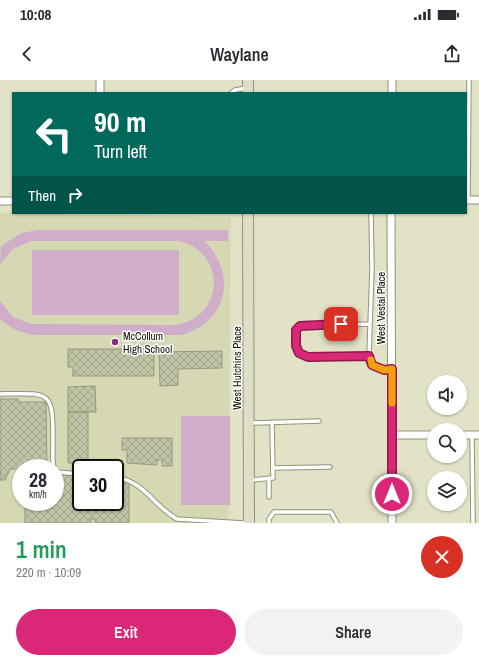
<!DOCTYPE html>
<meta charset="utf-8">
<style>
:root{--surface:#fff;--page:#f2f2f3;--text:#2b2b33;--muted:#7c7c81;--accent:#db2777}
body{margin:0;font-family:"Archivo Narrow",sans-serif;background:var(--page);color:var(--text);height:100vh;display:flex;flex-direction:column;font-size:15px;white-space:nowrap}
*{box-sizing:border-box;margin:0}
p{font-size:13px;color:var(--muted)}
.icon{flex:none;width:22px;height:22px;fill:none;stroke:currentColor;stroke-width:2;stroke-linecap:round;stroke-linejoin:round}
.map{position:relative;height:443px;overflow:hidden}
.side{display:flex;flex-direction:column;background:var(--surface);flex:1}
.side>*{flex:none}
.guide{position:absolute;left:12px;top:12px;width:455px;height:122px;border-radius:0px;box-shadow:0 1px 3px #0004;background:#00695c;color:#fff;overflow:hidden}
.tools{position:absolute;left:427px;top:295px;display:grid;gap:8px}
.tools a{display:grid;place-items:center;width:40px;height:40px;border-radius:50%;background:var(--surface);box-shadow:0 1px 3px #0004;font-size:20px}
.speed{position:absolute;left:12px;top:379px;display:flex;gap:8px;font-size:20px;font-weight:700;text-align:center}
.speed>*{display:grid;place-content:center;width:52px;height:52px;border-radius:50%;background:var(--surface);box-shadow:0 1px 3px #0004;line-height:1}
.speed small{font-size:10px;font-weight:400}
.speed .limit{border:2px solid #111;border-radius:6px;background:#fff;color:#111}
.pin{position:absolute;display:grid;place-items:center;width:34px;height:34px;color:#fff;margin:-17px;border-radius:8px;box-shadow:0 2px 6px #0006}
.me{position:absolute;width:44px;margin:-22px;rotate:0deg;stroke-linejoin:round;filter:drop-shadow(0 0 3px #0008)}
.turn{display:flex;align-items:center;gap:14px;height:84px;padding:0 16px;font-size:18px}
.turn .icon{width:52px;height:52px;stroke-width:2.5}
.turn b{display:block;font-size:28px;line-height:34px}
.then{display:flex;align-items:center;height:38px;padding:0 16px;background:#0003;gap:8px;font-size:15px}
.round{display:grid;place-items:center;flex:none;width:42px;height:42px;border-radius:21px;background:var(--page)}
.headline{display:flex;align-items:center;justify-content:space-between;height:68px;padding:0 16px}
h1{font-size:24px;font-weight:600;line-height:30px;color:#1e9e55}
.primary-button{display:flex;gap:8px;margin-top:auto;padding:8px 16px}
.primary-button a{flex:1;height:46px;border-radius:24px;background:var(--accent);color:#fff;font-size:16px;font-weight:600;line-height:46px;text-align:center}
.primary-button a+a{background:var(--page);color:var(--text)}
.status{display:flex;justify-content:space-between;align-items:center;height:28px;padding:0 20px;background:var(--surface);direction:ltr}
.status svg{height:11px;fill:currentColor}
header{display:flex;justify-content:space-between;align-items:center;height:52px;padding:0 16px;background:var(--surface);font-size:18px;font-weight:600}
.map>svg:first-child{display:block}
.built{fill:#d6d8b4;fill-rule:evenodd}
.park{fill:#d0adc9}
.building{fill:url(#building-cross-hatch);stroke:#97987e}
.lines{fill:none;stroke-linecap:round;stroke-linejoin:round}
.lane-casing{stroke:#93947a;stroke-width:5.5}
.street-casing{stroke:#93947a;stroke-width:9}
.secondary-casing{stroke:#93947a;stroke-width:12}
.lane{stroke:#fff;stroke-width:3.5}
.street{stroke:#fff;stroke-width:7}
.secondary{stroke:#dfdfc9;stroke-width:10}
.route-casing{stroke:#8e194d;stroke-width:10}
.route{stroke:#db2777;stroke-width:7}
.slow{stroke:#f59e0b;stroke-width:7}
.poi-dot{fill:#952788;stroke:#fff;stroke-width:1.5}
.labels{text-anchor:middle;stroke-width:3;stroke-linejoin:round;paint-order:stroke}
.street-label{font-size:11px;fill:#101007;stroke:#fff}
.poi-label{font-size:11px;fill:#101007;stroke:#fff;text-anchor:start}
</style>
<div class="status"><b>10:08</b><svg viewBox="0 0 49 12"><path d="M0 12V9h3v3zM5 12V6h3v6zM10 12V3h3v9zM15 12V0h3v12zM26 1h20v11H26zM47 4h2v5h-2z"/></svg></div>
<header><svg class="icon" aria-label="back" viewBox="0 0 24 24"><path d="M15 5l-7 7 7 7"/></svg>Waylane<svg class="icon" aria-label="share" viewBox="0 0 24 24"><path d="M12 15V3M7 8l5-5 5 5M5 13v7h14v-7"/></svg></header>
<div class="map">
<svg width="479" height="443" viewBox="0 0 479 443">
<defs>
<pattern id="building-cross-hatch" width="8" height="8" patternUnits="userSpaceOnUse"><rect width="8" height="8" fill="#c1c3a7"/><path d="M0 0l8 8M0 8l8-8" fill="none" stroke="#a5a68e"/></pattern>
</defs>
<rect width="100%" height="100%" fill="#e1e2c6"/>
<path class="built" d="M0,133L231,137L228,443H0ZM21,388H55V422H21ZM81,388H115V422H81Z"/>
<path class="park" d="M38,150H228V161H204C238,193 228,243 181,255H38C23,254 11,249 0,239V221L13,237L31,244L172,245C224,241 229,173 179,161H31L13,169L0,184L1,166L21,153Z
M32,170H179V235H32Z
M181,336H230V425H181Z"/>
<path class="building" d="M68,269H154V296H73V287H68Z
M222,271V288L178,289V305L160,306L159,272Z
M95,306L96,332H68V307Z
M0,319H18L19,322H46L47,388L10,389L5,400H0Z
M68,332H88V383H68Z
M122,358H172V386H162V380H157V385L127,383V370H122Z
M55,395H81V422H115V403H129V443H95V439H91V443H25V422H55Z"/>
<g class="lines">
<defs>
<path id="lane" d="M231,13L235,10L247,8
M468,120L469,0
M371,133L372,188L369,276L372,285L384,290L392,289
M369,276L308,277L299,273L296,266V250L300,246L370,244
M0,314C52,313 53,310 53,364C53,371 52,381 54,388
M250,343L319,341
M472,355L473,443
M273,388L330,387
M55,389L56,392L81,394
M115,397C146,402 152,425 177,439L243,443
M269,398V417
M250,400L273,398L272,342
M269,443V439L274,432H331L337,443"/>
<path id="street" d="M100,0V13
M392,13V0
M466,120H479
M0,121H13
M391,133L392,443
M392,355H434
M460,355H479"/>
<path id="secondary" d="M248,0V13
M248,133L249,443"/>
</defs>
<use href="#lane" class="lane-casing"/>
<use href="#street" class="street-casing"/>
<use href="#secondary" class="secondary-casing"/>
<use href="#lane" class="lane"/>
<use href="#street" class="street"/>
<use href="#secondary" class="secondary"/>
</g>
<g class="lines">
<defs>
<path id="route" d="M341,244L300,246L296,250V266L299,273L308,277L369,276L372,285L384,290L392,289V414"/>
</defs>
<use href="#route" class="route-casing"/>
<use href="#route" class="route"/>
<path class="slow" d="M371,280L372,285L384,290L392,289V323"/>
</g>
<circle class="poi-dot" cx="115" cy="262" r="4"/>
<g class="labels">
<g class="street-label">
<text transform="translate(381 228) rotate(-90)" y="4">West Vestal Place</text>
<text transform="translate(237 288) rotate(-90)" y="4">West Hutchins Place</text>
</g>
<g class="poi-label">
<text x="123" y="260">McCollum<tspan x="123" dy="13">High School</tspan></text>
</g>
</g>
</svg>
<div class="tools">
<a><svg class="icon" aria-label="sound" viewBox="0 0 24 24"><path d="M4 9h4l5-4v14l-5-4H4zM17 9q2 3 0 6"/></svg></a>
<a><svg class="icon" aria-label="search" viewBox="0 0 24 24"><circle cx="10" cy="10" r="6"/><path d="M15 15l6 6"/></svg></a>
<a><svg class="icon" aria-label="layers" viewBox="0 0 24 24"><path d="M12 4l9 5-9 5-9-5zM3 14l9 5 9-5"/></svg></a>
</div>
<div class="speed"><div>28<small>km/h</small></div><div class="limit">30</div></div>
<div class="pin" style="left:341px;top:244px;background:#d93025"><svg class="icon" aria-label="arrive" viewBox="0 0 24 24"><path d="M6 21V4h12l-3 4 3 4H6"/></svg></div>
<svg class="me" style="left:392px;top:414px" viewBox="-20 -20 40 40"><circle r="17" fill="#db2777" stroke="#fff" stroke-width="3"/><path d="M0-11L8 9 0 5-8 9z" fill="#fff"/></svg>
<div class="guide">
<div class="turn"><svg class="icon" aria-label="left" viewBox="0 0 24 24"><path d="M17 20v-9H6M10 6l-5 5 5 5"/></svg><div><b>90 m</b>Turn left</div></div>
<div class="then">Then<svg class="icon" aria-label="right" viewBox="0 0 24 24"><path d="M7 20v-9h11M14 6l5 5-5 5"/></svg></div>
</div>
</div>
<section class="side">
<div class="headline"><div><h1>1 min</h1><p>220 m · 10:09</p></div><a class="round" style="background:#d93025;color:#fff"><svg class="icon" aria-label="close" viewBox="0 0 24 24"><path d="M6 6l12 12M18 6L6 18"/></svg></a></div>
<div class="primary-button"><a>Exit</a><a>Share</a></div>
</section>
